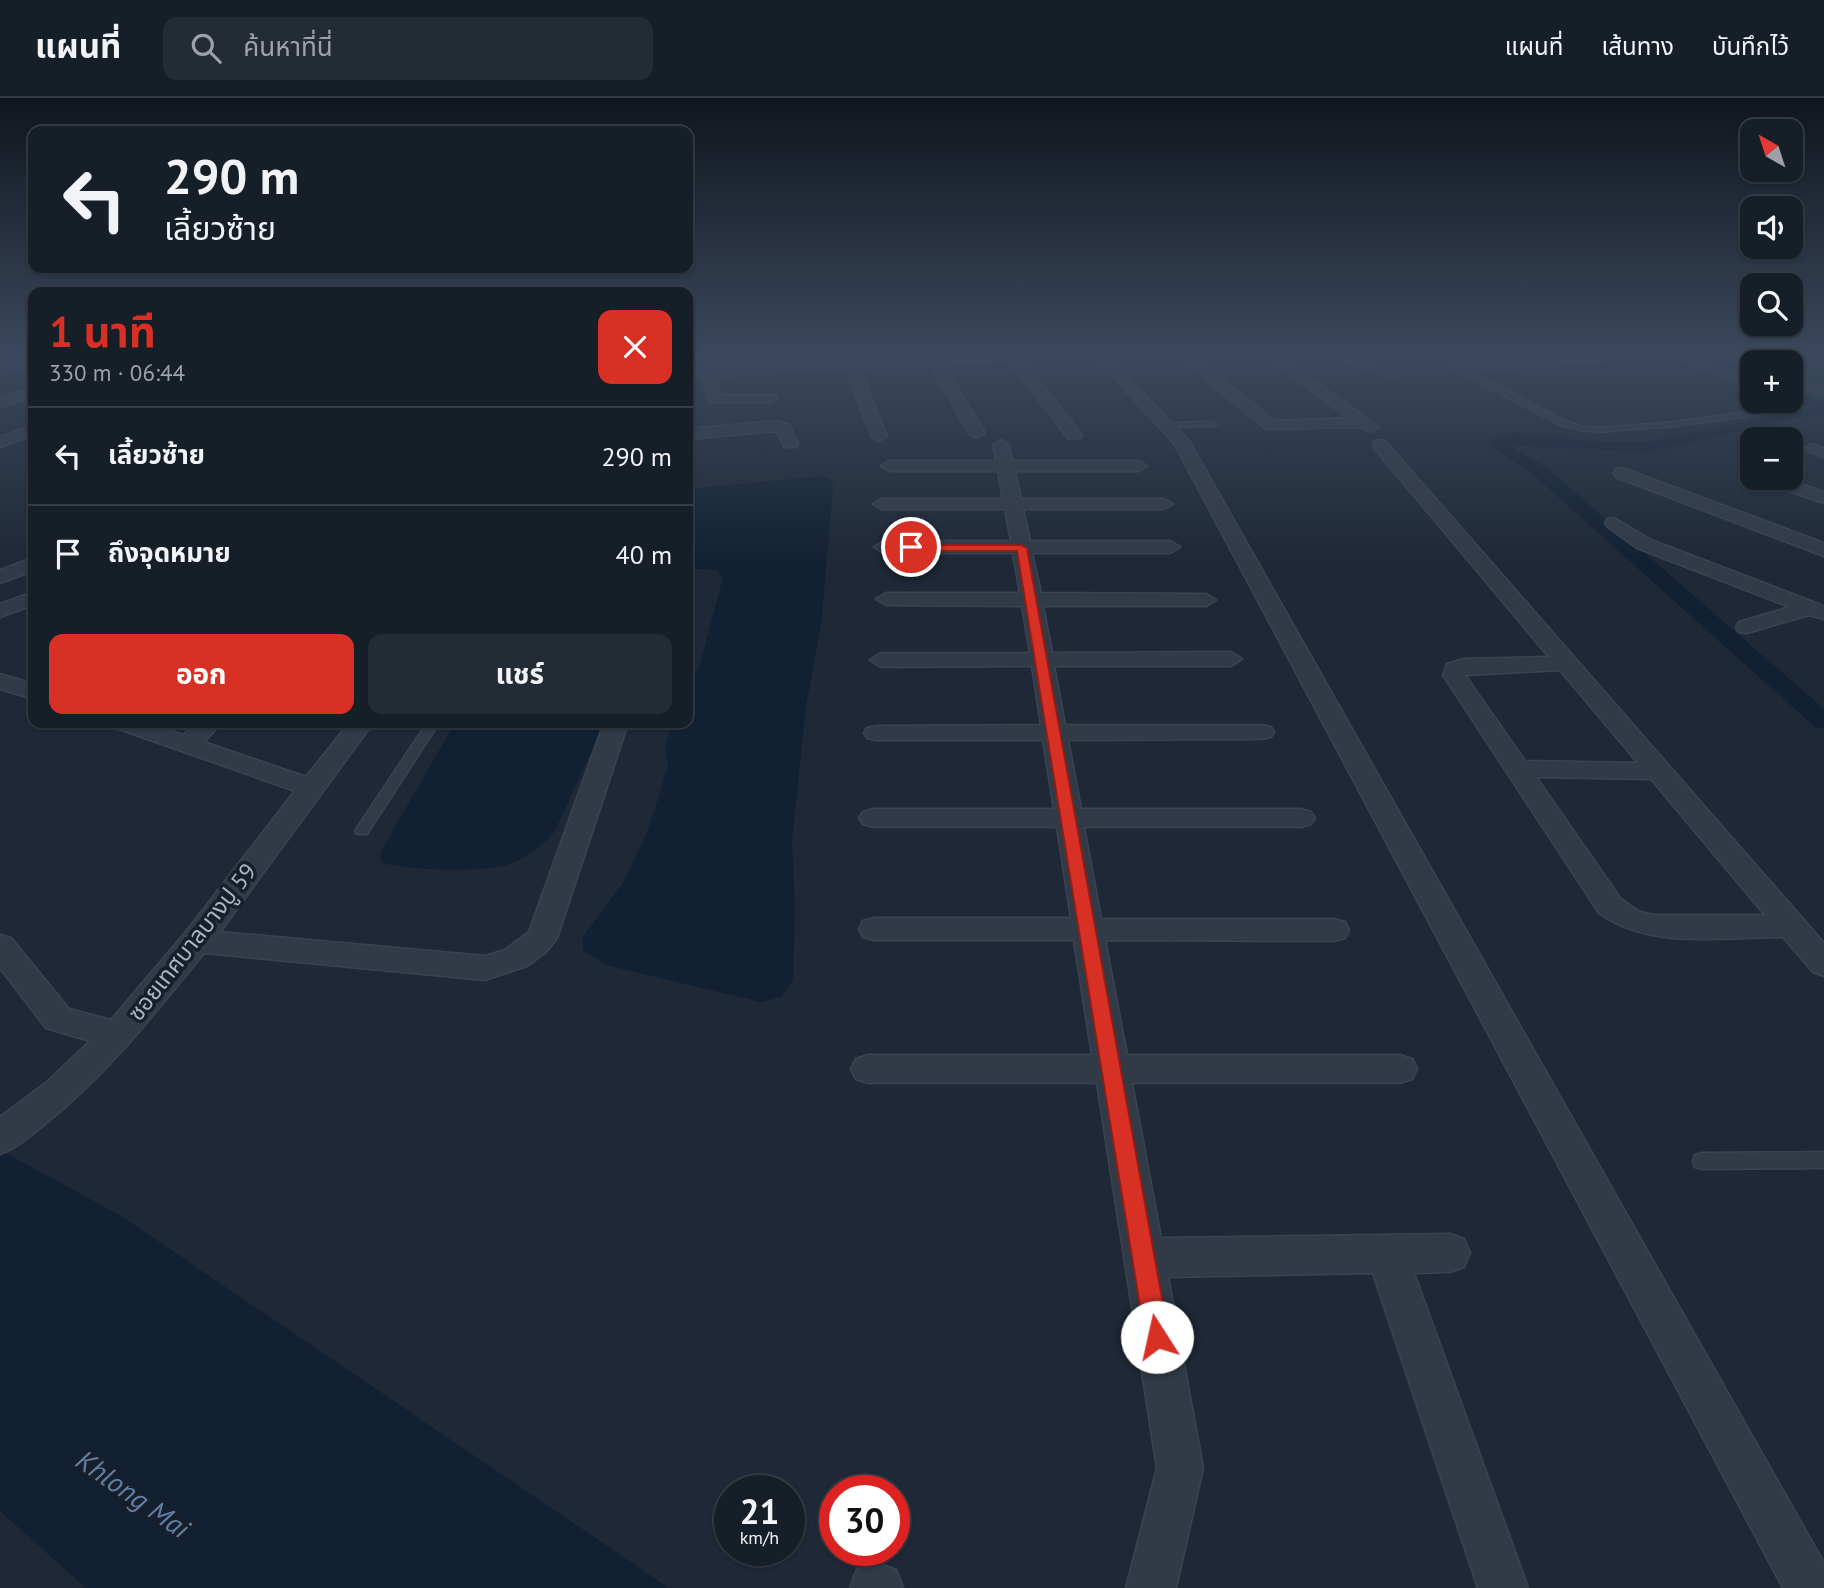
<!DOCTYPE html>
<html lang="th">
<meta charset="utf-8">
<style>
:root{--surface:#161e28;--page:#232b34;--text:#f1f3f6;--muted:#9ea2a8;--line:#353c45;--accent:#d93025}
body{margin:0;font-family:"PT Sans","Noto Sans Thai",sans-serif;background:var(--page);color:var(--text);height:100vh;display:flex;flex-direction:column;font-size:26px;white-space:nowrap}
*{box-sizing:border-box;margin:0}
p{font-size:23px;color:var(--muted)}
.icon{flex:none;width:38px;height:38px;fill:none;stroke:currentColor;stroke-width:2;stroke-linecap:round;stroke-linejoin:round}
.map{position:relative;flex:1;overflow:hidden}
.panel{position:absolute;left:28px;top:189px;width:665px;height:441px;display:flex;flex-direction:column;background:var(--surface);border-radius:14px;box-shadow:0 2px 5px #0004,0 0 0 2px var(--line)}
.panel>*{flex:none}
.hud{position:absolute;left:28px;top:28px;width:665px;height:147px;border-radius:14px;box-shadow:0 2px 5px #0004,0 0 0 2px var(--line);background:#161e28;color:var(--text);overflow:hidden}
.needle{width:46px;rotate:321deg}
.tools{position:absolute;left:1740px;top:21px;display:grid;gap:14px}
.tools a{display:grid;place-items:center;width:63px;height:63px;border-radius:14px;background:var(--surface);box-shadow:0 2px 5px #0004,0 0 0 2px var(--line);font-size:35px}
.speed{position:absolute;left:714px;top:1377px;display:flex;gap:14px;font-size:35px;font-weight:700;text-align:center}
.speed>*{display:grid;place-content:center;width:91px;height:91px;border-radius:50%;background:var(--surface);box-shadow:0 2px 5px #0004,0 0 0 2px var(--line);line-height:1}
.speed small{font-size:18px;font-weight:400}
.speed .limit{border:10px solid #d22;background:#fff;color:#111}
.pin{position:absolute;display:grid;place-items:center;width:60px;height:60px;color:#fff;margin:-30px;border:4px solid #fff;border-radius:50%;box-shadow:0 2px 7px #0007}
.me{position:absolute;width:77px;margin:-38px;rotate:350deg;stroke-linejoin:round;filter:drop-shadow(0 0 5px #0008)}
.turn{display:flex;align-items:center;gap:24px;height:147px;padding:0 21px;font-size:32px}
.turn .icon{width:91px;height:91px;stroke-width:2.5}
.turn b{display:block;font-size:49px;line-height:60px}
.round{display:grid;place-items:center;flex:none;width:74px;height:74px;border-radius:14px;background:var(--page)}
.headline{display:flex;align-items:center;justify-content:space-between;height:119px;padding:0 21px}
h1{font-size:42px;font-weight:700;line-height:52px;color:var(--accent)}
.action{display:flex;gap:14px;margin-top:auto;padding:14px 21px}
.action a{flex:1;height:80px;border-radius:14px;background:var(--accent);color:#fff;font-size:28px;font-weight:700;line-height:80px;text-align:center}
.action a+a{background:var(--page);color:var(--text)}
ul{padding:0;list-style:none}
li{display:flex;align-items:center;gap:21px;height:98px;padding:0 21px;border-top:2px solid var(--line)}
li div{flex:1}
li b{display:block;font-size:26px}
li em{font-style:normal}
header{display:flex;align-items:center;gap:42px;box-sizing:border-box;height:98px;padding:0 35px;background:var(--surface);border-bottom:2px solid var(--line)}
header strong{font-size:33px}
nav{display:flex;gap:38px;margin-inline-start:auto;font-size:24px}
.search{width:490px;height:63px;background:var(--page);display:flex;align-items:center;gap:18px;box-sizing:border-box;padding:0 24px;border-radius:14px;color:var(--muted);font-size:26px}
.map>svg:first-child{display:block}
.green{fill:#203537}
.water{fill:#122033}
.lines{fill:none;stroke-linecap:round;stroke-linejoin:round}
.canal{fill:#122033;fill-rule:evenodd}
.lane-casing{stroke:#3b4350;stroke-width:3}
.street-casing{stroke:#3b4350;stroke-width:3}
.lane{fill:#313a47;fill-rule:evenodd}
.street{fill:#313a47;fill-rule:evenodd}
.route{fill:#d93025;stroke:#8d1f18;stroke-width:2}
.labels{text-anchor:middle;stroke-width:7;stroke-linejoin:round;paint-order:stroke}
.street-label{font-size:23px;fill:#abb5c4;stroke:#171f2b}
.near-water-label{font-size:28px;font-style:italic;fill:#617fa6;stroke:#171f2b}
</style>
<header>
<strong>แผนที่</strong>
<div class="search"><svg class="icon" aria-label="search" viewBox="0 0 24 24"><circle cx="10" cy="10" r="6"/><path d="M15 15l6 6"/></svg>ค้นหาที่นี่</div>
<nav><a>แผนที่</a><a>เส้นทาง</a><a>บันทึกไว้</a></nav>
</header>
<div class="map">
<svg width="1824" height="1490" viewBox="0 0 1824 1490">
<rect width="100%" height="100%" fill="#1e2836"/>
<path class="green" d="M1713,258H1824V307L1790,292V264H1752V275Z"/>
<path class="water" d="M822,378L832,382L833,390L821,527L806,608L792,742L795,810L793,882L781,899L761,904L606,867L583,852V839L624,783L648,732L668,669L665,649L672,625H688V587L699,570L723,480L717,472L688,470V391Z
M455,625H604L555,733C544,747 529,758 512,765C485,776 410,772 382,765L380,755Z
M0,1052L121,1118L669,1490H86L0,1413Z"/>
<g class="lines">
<path class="canal" d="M1703,258H1720L1752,272V281Z
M1790,290L1824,306V314L1648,354L1508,347L1547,370L1824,611V631L1815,629L1535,378L1491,348L1493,341L1514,336L1601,344H1648L1810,310L1790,300Z"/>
<defs>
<path id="lane" d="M1336,258C1353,258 1370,270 1387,274L1642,258L1639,260L1469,273L1566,323L1581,328L1597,330L1675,324L1777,310L1782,307L1780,303H1786L1790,308L1779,314L1675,328L1597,334L1580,332L1560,327L1460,274L1387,278L1368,273Z
M1674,258H1682L1752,286V291Z
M1723,258H1731L1752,266V271Z
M1788,258H1798L1824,265V269Z
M1790,284L1824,291V295L1790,288Z
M1212,324L1216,326L1215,328L1168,329L1164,327L1168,325Z
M427,625H439L367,736H357L355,733Z
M1824,1054V1070L1702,1071L1695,1069L1693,1063L1695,1057L1702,1055Z"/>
<path id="street" d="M33,258V266L0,277V268Z
M938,258H1019L1082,337L1080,340H1068L1008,262L942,266L985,335L977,340L969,335L929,266L859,270L887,338L879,343L871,338L846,271L716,278L720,297H775L777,300L770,304H709L702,278L688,279V271Z
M1094,258H1107L1189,343L1824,1465V1490H1783L1174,345Z
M1178,258H1193L1275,323L1349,320L1264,258H1279L1379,329L1371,334L1361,329L1266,331Z
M33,290V299L0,309V300Z
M776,323L789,327L798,346L796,349H784L776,333L688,341V331Z
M33,327V337L0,349V339Z
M1001,342L1009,347L1012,363H1139L1147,368L1139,373H1015L1021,401H1164L1173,406L1164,411H1023L1030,443H1170L1180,449L1170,455H1032L1041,495L1206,496L1216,502L1206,508H1043L1052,555L1231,554L1242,561L1231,568H1054L1065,627H1262L1271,629L1274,634L1271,639L1262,641L1068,642L1081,711H1301L1311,714L1315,720L1311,726L1301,729H1084L1101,821H1334L1345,824L1349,832L1345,840L1334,843L1105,842L1127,957H1400L1412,961L1417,971L1412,981L1400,985H1132L1161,1140L1450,1136L1464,1141L1470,1155L1464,1169L1450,1174L1414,1175L1528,1490H1478L1373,1175L1168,1179L1203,1370L1176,1490H1126L1157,1370L1097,985H868L856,981L851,971L856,961L868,957H1092L1074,842H874L863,839L859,831L863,823L874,820H1071L1057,729H873L863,726L859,720L863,714L873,711H1054L1043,642H876L867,640L864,635L867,630L876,628L1041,627L1032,568L881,569L870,562L881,555H1030L1022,508L886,507L876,501L886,495H1020L1013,455H884L874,449L884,443H1011L1005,411H882L873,406L882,401H1003L998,373H889L881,368L889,363H996L993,347Z
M1380,342L1386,344L1824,845V878L1813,874L1783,839C1724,839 1650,852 1599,815L1443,577L1447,566L1464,561L1549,559L1374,350V344ZM1560,572L1638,665L1525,663L1465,577ZM1536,679L1651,681L1765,817H1652L1638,813L1621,801Z
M1812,346L1824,350V360L1804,351Z
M1622,370L1824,445V458L1616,379L1614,375L1616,371Z
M1760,380H1783L1824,394V405L1762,384Z
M1614,420L1651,442L1824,508V521L1809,517L1747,535L1739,534L1736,529L1739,524L1790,509L1637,450L1608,429L1605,425L1608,421Z
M33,460V473L0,485V472Z
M33,494V507L0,519V506Z
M0,576L33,586V601L0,591Z
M113,625H148L183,637L196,625H222L204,644L306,679L349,625H373L220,834L485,858L505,852L529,834L604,625H628L557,840L546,854L527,868L485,882L204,855C154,916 107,977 45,1026C30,1038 17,1050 0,1056V1019L47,984L90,943L46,930L0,870V837L11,840L69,911L111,922L185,835L295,693L116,630Z
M875,1464L896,1472L903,1490H850L857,1471Z"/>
</defs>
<use href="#lane" class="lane-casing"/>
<use href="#street" class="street-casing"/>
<use href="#lane" class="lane"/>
<use href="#street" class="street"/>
</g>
<linearGradient id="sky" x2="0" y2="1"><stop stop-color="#10161e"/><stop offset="0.55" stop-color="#3b485d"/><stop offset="1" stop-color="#3b485d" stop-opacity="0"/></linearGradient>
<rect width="1824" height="466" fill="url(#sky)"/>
<path class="route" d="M907,447H1021L1027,450L1169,1239L1166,1248L1157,1251L1149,1248L1145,1239L1017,453H911L906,449Z"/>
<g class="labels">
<g class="street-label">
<text transform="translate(192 844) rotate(-52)" y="8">ซอยเทศบาลบางปู 59</text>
</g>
<g class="near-water-label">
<text transform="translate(133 1396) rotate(35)" y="10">Khlong Mai</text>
</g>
</g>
</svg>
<div class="tools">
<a><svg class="needle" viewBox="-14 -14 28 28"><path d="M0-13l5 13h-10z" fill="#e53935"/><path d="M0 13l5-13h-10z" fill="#9ea2a8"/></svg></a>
<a><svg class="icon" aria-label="sound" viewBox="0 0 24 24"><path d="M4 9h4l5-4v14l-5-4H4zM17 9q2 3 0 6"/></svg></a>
<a><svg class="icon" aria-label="search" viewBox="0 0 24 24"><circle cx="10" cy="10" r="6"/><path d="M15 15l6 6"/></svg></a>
<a>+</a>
<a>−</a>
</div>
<div class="speed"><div>21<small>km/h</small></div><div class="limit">30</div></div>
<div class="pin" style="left:911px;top:449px;background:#d93025"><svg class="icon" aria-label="arrive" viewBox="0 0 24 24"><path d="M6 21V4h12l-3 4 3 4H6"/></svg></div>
<svg class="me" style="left:1157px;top:1239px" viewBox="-20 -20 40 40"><circle r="19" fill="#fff"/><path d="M0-13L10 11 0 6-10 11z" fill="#d93025"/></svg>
<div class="hud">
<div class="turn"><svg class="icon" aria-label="left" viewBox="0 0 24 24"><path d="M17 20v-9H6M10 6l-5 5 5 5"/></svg><div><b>290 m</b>เลี้ยวซ้าย</div></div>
</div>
<section class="panel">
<div class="headline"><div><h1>1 นาที</h1><p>330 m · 06:44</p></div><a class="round" style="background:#d93025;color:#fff"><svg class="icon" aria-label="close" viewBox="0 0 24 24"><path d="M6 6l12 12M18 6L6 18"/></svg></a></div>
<ul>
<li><svg class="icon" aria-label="left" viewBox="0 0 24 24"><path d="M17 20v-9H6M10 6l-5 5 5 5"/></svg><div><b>เลี้ยวซ้าย</b></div><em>290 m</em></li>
<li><svg class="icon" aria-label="arrive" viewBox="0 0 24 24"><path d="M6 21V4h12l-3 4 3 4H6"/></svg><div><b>ถึงจุดหมาย</b></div><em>40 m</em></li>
</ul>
<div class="action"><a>ออก</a><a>แชร์</a></div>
</section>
</div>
